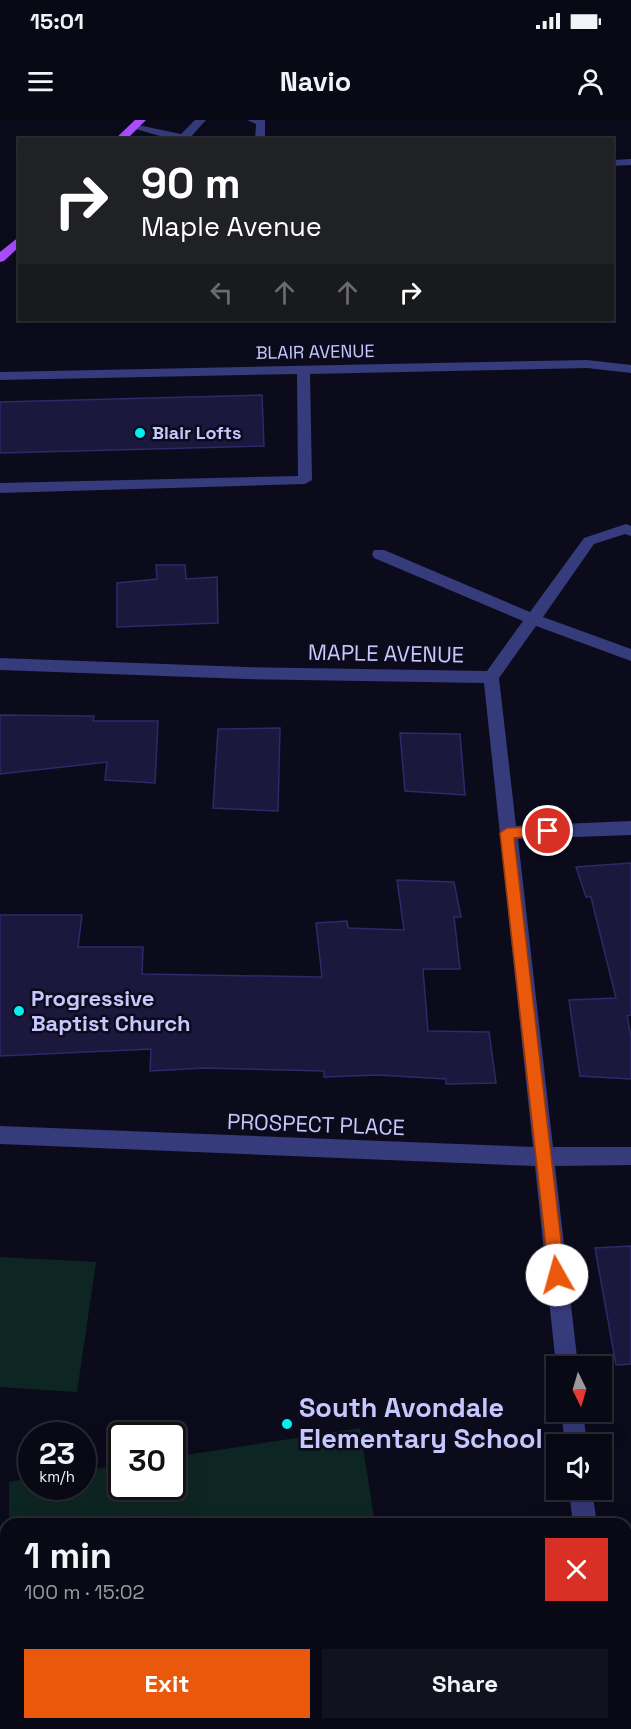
<!DOCTYPE html>
<meta charset="utf-8">
<style>
:root{--surface:#090815;--page:#12111e;--text:#f1f3f6;--muted:#999aa0;--line:#292934;--accent:#ea580c}
body{margin:0;font-family:"Space Grotesk",sans-serif;background:var(--page);color:var(--text);height:100vh;display:flex;flex-direction:column;font-size:22px;white-space:nowrap}
*{box-sizing:border-box;margin:0}
p{font-size:20px;color:var(--muted)}
.icon{flex:none;width:33px;height:33px;fill:none;stroke:currentColor;stroke-width:2;stroke-linecap:round;stroke-linejoin:round}
.map{position:relative;flex:1;overflow:hidden}
.drawer{position:absolute;left:0px;top:1398px;width:632px;height:212px;display:flex;flex-direction:column;background:var(--surface);border-radius:18px 18px 0 0;box-shadow:0 6px 24px #0002,0 0 0 2px var(--line)}
.drawer>*{flex:none}
.top-card{position:absolute;left:18px;top:18px;width:596px;height:183px;border-radius:0px;box-shadow:0 6px 24px #0002,0 0 0 2px var(--line);background:#202124;color:#fff;overflow:hidden}
.needle{width:39px;rotate:175deg}
.buttons{position:absolute;left:546px;top:1236px;display:grid;gap:12px}
.buttons a{display:grid;place-items:center;width:66px;height:66px;border-radius:0px;background:var(--surface);box-shadow:0 6px 24px #0002,0 0 0 2px var(--line);font-size:30px}
.speed{position:absolute;left:18px;top:1302px;display:flex;gap:12px;font-size:30px;font-weight:700;text-align:center}
.speed>*{display:grid;place-content:center;width:78px;height:78px;border-radius:50%;background:var(--surface);box-shadow:0 6px 24px #0002,0 0 0 2px var(--line);line-height:1}
.speed small{font-size:15px;font-weight:400}
.speed .limit{border:3px solid #111;border-radius:9px;background:#fff;color:#111}
.pin{position:absolute;display:grid;place-items:center;width:51px;height:51px;color:#fff;margin:-26px;border:3px solid #fff;border-radius:50%;box-shadow:0 2px 6px #0007}
.me{position:absolute;width:66px;margin:-33px;rotate:353deg;stroke-linejoin:round;filter:drop-shadow(0 0 4px #0008)}
.turn{display:flex;align-items:center;gap:21px;height:126px;padding:0 24px;font-size:27px}
.turn .icon{width:78px;height:78px;stroke-width:2.5}
.turn b{display:block;font-size:42px;line-height:51px}
.lanes{display:flex;align-items:center;height:57px;padding:0 24px;background:#0003;justify-content:center;gap:30px;direction:ltr}
.lanes .off{opacity:.35}
.round{display:grid;place-items:center;flex:none;width:63px;height:63px;border-radius:0px;background:var(--page)}
.head{display:flex;align-items:center;justify-content:space-between;height:102px;padding:0 24px}
h1{font-size:36px;font-weight:700;line-height:45px}
.action{display:flex;gap:12px;margin-top:auto;padding:12px 24px}
.action a{flex:1;height:69px;border-radius:0px;background:var(--accent);color:#fff;font-size:24px;font-weight:700;line-height:69px;text-align:center}
.action a+a{background:var(--page);color:var(--text)}
.status{display:flex;justify-content:space-between;align-items:center;height:42px;padding:0 30px;background:var(--surface);direction:ltr}
.status svg{height:16px;fill:currentColor}
header{display:flex;justify-content:space-between;align-items:center;height:78px;padding:0 24px;background:var(--surface);font-size:27px;font-weight:700}
.map>svg:first-child{display:block}
.green{fill:#0e2623}
.building{fill:#1b173d;stroke:#2e2969;stroke-width:1.5}
.lines{fill:none;stroke-linecap:round;stroke-linejoin:round}
.minor{fill:#363b7c;fill-rule:evenodd}
.major{fill:#a84eff;fill-rule:evenodd}
.route{fill:#ea580c;stroke:#983908;stroke-width:1.5}
.poi-dot{fill:#00f2ee;stroke:#0c0b1c;stroke-width:2}
.labels{text-anchor:middle;stroke-width:5;stroke-linejoin:round;paint-order:stroke}
.far-street-label{font-size:18px;fill:#c7c7ff;stroke:#0c0b1c}
.far-poi-label{font-size:18px;font-weight:bold;fill:#c7c7ff;stroke:#0c0b1c;text-anchor:start}
.street-label{font-size:22px;fill:#c7c7ff;stroke:#0c0b1c}
.poi-label{font-size:22px;font-weight:bold;fill:#c7c7ff;stroke:#0c0b1c;text-anchor:start}
.near-poi-label{font-size:27px;font-weight:bold;fill:#c7c7ff;stroke:#0c0b1c;text-anchor:start}
</style>
<div class="status"><b>15:01</b><svg viewBox="0 0 49 12"><path d="M0 12V9h3v3zM5 12V6h3v6zM10 12V3h3v9zM15 12V0h3v12zM26 1h20v11H26zM47 4h2v5h-2z"/></svg></div>
<header><svg class="icon" aria-label="menu" viewBox="0 0 24 24"><path d="M4 6h16M4 12h16M4 18h16"/></svg>Navio<svg class="icon" aria-label="person" viewBox="0 0 24 24"><circle cx="12" cy="8" r="4"/><path d="M4 21q1-7 8-7t8 7"/></svg></header>
<div class="map">
<svg width="631" height="1609" viewBox="0 0 631 1609">
<rect width="100%" height="100%" fill="#0c0b1c"/>
<path class="green" d="M0,1137L96,1142L77,1272L0,1267Z
M360,1308L375,1404H9V1362L31,1358L32,1366H82L83,1351L121,1345L122,1366H172L173,1337Z
M12,1604H406L407,1609H12Z"/>
<path class="building" d="M262,275L264,326L0,333V282Z
M156,445H185L186,459L217,457L218,503L117,507V463L157,459Z
M0,595L94,596L93,601H158L155,663L105,660L107,642L0,654Z
M280,608L278,691L213,688L218,609Z
M400,613L460,614L465,675L405,671Z
M631,743V895L627,896L631,916V959L580,956L569,880L616,878L591,777H586L576,747Z
M397,760L454,762L461,797H454L460,849H423L428,911L489,912L496,963L446,964V959L378,955L324,957V951L205,948L150,951L151,929L0,936V795H82L78,827H143L142,854L322,857L316,803L347,801L348,808L404,810Z
M631,1126V1244L616,1245L595,1128Z"/>
<g class="lines">
<path class="minor" d="M195,0H206L188,20H175L128,7L133,4L181,14Z
M247,0H265V20H255L256,4Z
M631,39V45L612,46V40Z
M587,240L631,245V253L587,248L310,254L312,360L305,364L0,373V363L298,356L297,254L0,260V252Z
M626,404L631,406V416L625,414L594,424L543,497L631,529V541L536,506L499,558L516,706L631,701V715L518,719L553,1027H631V1045L555,1046L578,1246H556L535,1046L0,1024V1006L533,1027L484,563L246,559L0,550V538L246,547L487,551L523,501L374,438L372,434L374,430H384L530,492L584,418Z
M561,1292H583L587,1324H565Z
M569,1370H592L597,1404H573Z
M626,1533H631V1557H626Z
M593,1604H618L620,1609H594Z"/>
<path class="major" d="M135,0H146L126,20H114Z
M20,116V126L4,141L0,142V132Z"/>
</g>
<path class="route" d="M548,706L553,708L555,711L553,715L514,718L565,1155L563,1161L557,1163L551,1161L549,1155L500,713L507,708Z"/>
<g class="poi-dot">
<circle cx="140" cy="313" r="6"/>
<circle cx="19" cy="891" r="6"/>
<circle cx="287" cy="1304" r="6"/>
</g>
<g class="labels">
<g class="far-street-label">
<text transform="translate(315 232) rotate(-1)" y="6">BLAIR AVENUE</text>
</g>
<g class="far-poi-label">
<text x="152" y="319">Blair Lofts</text>
</g>
<g class="street-label">
<text transform="translate(386 533) rotate(1)" y="8">MAPLE AVENUE</text>
<text transform="translate(316 1004) rotate(2)" y="8">PROSPECT PLACE</text>
</g>
<g class="poi-label">
<text x="31" y="886">Progressive<tspan x="31" dy="25">Baptist Church</tspan></text>
</g>
<g class="near-poi-label">
<text x="299" y="1297">South Avondale<tspan x="299" dy="31">Elementary School</tspan></text>
</g>
</g>
</svg>
<div class="buttons">
<a><svg class="needle" viewBox="-14 -14 28 28"><path d="M0-13l5 13h-10z" fill="#e53935"/><path d="M0 13l5-13h-10z" fill="#999aa0"/></svg></a>
<a><svg class="icon" aria-label="sound" viewBox="0 0 24 24"><path d="M4 9h4l5-4v14l-5-4H4zM17 9q2 3 0 6"/></svg></a>
</div>
<div class="speed"><div>23<small>km/h</small></div><div class="limit">30</div></div>
<div class="pin" style="left:548px;top:711px;background:#d93025"><svg class="icon" aria-label="arrive" viewBox="0 0 24 24"><path d="M6 21V4h12l-3 4 3 4H6"/></svg></div>
<svg class="me" style="left:557px;top:1155px" viewBox="-20 -20 40 40"><circle r="19" fill="#fff"/><path d="M0-13L10 11 0 6-10 11z" fill="#ea580c"/></svg>
<div class="top-card">
<div class="turn"><svg class="icon" aria-label="right" viewBox="0 0 24 24"><path d="M7 20v-9h11M14 6l5 5-5 5"/></svg><div><b>90 m</b>Maple Avenue</div></div>
<div class="lanes"><svg class="icon off" aria-label="left" viewBox="0 0 24 24"><path d="M17 20v-9H6M10 6l-5 5 5 5"/></svg><svg class="icon off" aria-label="ahead" viewBox="0 0 24 24"><path d="M12 20V5M6 11l6-6 6 6"/></svg><svg class="icon off" aria-label="ahead" viewBox="0 0 24 24"><path d="M12 20V5M6 11l6-6 6 6"/></svg><svg class="icon" aria-label="right" viewBox="0 0 24 24"><path d="M7 20v-9h11M14 6l5 5-5 5"/></svg></div>
</div>
<section class="drawer">
<div class="head"><div><h1>1 min</h1><p>100 m · 15:02</p></div><a class="round" style="background:#d93025;color:#fff"><svg class="icon" aria-label="close" viewBox="0 0 24 24"><path d="M6 6l12 12M18 6L6 18"/></svg></a></div>
<div class="action"><a>Exit</a><a>Share</a></div>
</section>
</div>
